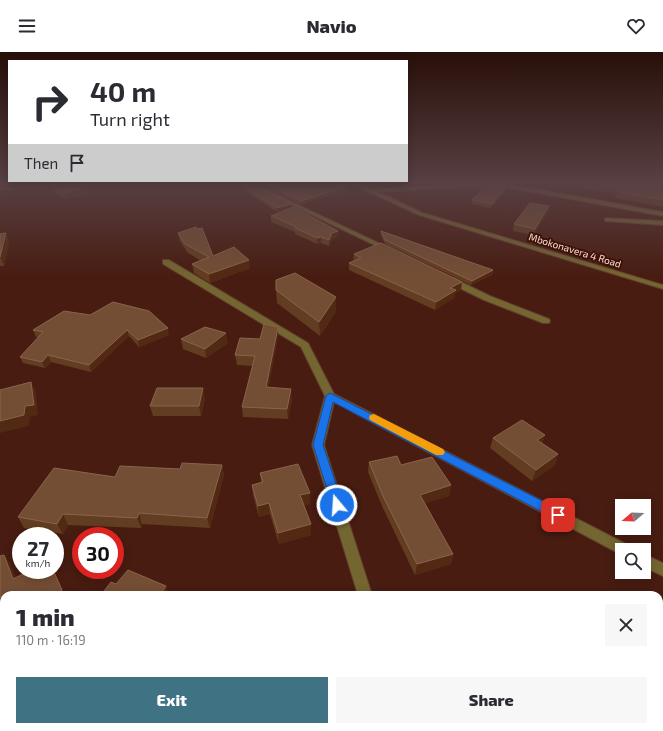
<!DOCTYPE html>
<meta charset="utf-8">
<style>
:root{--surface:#fff;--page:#f7f7f7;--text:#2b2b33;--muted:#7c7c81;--accent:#3f7282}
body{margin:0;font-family:"Exo 2",sans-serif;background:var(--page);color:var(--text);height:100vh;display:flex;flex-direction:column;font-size:15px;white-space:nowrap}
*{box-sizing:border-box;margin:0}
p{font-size:13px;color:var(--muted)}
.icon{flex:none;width:22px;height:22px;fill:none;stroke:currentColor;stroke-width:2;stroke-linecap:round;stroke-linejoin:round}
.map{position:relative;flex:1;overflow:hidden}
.drawer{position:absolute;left:0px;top:539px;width:663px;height:140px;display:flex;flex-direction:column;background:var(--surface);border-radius:12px 12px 0 0;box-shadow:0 2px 10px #0003}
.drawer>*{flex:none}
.guide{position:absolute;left:8px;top:8px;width:400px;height:122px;border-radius:0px;box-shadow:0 2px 10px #0003;background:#fff;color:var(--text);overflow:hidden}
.needle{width:26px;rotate:251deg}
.fabs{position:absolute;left:615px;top:447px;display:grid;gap:8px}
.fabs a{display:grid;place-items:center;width:36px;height:36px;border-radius:0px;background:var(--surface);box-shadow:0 2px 10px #0003;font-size:20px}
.speed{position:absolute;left:12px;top:475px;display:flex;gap:8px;font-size:20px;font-weight:700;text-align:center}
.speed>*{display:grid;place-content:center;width:52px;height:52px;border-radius:50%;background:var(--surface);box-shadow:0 2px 10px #0003;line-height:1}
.speed small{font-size:10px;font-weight:400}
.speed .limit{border:6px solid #d22;background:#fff;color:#111}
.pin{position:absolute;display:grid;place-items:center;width:34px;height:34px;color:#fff;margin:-17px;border-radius:8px;box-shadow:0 2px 6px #0006}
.me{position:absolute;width:44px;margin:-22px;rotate:342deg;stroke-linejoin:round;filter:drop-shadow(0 0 3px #0008)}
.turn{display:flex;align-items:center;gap:14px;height:84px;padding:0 16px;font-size:18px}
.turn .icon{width:52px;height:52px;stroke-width:2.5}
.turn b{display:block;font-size:28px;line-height:34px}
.then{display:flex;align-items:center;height:38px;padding:0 16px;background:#0003;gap:8px;font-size:15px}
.round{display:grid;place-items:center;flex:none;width:42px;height:42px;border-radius:0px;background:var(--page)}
.summary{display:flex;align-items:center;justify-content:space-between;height:68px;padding:0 16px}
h1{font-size:24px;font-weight:800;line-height:30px}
.primary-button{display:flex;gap:8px;margin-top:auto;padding:8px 16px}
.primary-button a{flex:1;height:46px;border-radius:0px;background:var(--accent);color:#fff;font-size:16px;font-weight:800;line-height:46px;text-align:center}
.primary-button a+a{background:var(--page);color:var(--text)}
header{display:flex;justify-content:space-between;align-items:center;height:52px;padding:0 16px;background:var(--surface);font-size:18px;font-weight:800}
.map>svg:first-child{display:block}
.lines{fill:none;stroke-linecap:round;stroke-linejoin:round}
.minor-casing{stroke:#643b30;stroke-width:2}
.minor{fill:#736630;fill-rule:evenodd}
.wall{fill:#633d21}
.shaded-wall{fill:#522912}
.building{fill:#744e34;stroke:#89644d}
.route{fill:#1a73e8;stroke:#114b97}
.slow{fill:#f59e0b}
.labels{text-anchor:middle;stroke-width:4;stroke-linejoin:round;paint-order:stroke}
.far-street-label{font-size:10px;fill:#fadcd4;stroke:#3d1207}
</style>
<header><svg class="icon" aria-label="menu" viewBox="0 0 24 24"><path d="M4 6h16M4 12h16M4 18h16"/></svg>Navio<svg class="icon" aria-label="heart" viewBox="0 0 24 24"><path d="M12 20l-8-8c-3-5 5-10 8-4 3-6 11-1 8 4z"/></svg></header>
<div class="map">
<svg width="663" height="679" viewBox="0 0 663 679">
<rect width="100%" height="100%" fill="#481c11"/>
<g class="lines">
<defs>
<path id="minor" d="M241,129H248L393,198L387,199Z
M345,129H353L371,137L466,131L509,132L663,160V164L509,136L466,135L378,140L423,161L663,233V237L419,163Z
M607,166L663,169V173L605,169V167Z
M163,208H169L308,291L334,342L630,494L632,498H622V503L620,502L334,350L324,393L372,543H358L312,393L325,344L301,295L163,212Z
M447,226H453L490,244L549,267L550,269L549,271H543L484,248L447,230Z
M644,502L663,511V524L644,515Z
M151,675H173L171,679H149Z
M297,675H315L313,679H295Z"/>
</defs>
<use href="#minor" class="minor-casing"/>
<use href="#minor" class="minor"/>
</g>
<path class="wall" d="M0,129H112L90,134L91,140L65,147L50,137L0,139Z
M256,129H334L348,138L301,153L256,131Z
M494,129H514L512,131L493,130Z
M581,129H663V155L615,146L616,141L582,137Z
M241,132L292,152V156L277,160L241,136Z
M507,137L491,156L471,152L472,148Z
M548,161L533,183L513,179L514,172Z
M271,164L338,179V184L332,187L329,194L321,191L317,192L295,182V180L271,170Z
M381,179L493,218L492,223L471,233L385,192L381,183Z
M178,181L213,204L250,216L210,231L194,221L192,212L201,209L187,200L180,189Z
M0,182L9,190L4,214H0Z
M354,202L461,238L455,241L454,246L435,258L349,218V211L353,209Z
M276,238L336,245V259L320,284L277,251Z
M64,259L169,283L139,295L129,284L91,320L51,310L45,316L23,311L20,305L38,285H36L33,278Z
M278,284L268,336L292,347L288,367L243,365L242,355L253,314L237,313L235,303L260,287Z
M181,287L228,291L206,306L183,297Z
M205,346L201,364H153L150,354Z
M545,383L542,391L558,402L555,413L532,429L490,396L493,386Z
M369,410L401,413L451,433L449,444L425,451L453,502L451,512L415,523L382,454L368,420Z
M222,413L224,423L210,476L142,472L141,476L68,473L63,482L24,476L18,465L115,425L180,417Z
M260,421L310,441V452L304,453L311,472V483L279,492L270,462L259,465L253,443L252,433L261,430Z"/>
<path class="shaded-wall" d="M88,129H112L84,136L83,130Z
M90,134L91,140L65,147L64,141Z
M348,134V138L301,153V149Z
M508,134L507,137L491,156L492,152Z
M292,152V156L277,160L276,156Z
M549,154L548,161L533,183L535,177Z
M338,179V184L332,187L329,194V188L332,181Z
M6,181L9,190L4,214L0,205Z
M321,185V191L317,192V186Z
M249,208L250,216L210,231L209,222Z
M493,218L492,223L471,233L472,229Z
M462,230L461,238L455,241L454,246L435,258L436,250L450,236Z
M336,245V259L320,284L319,270Z
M278,275V284L267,346L266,335Z
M168,276L169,283L139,295L138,288Z
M127,278L129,284L91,320L89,313Z
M226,281L228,291L206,306L205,297Z
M48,303L51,310L45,316L42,310Z
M31,330L36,340L38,363L30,365L29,374L0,381V369Z
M203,336L205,346L201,364L199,354Z
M291,337L292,347L288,367L287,357Z
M545,383L541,394L537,388Z
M558,402L555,413L532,429L536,418Z
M222,413L224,423L210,476L207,466Z
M451,433L449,444L418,453L420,443Z
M310,441V452L301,454L300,443Z
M269,451L270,462L259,465L258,454Z
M139,461L142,472L141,476L137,466Z
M63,462L68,473L63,482L57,472Z
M311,472V483L279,492L278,481Z
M453,502L451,512L415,523L417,512Z
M4,503L11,513L20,538L13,527Z
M53,518H54L65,543H54Z
M166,534L169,543H160Z
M4,570V584L0,586V572Z
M95,675H112L107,679H89Z"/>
<path class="building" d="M0,129H88L83,130L90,134L64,141L48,131L0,133Z
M259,129H334L348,134L301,149Z
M583,129H663V148L617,140L619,136L583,132Z
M248,130L292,152L276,156L241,132Z
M487,133L508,134L492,152L472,148Z
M530,151L549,154L535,177L514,172Z
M293,155L338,179L332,181L329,188L321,185L317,186L295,176L297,175L271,164Z
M196,175L197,177L202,176L213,204L234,195L249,208L209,222L192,212L209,205L185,192L178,181Z
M381,179L493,218L472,229L385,188Z
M6,181L0,205V182Z
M381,191L462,230L450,236L456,238L436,250L349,211L361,206L354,202Z
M295,221L336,245L319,270L276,238V228Z
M113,250L149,259L168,276L138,288L127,278L89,313L48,303L42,310L20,305L43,280L33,278L64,259L90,263Z
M264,272L278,275L266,335L291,337L287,357L242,355L255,304L235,303L240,286L260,287Z
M205,275L226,281L205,297L181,287Z
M31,330L34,353L25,354L24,363L0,369V338Z
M157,336H203L199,354H150Z
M522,368L545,383L537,388L558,402L536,418L493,386Z
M397,404L401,413L432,405L451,433L420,443L453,502L417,512L383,444L369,410Z
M182,411L222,413L207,466L139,461L137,466L63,462L57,472L18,465L54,416L115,425L120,414L180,417Z
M298,412L310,441L300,443L311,472L278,481L269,451L258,454L252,433L263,430L260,421Z
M4,503L13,527L31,518H53L62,538L54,543H4V570L0,572V504Z
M128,518L166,534L160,543H101L111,530L116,532Z
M21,675H95L89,679H15Z"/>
<linearGradient id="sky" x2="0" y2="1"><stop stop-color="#280f09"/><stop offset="0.58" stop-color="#584043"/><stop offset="1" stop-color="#584043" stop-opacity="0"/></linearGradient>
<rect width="663" height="224" fill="url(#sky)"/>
<path class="route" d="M330,341L562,459L564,463L562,466L558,467L554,466L333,350L323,393L343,453L341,456L337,458L333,456L313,393L326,344Z"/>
<path class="slow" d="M374,362L443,397L445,400L443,403H436L370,368L369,366L370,363Z"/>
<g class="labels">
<g class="far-street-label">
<text transform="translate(575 198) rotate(17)" y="4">Mbokonavera 4 Road</text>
</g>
</g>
</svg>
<div class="fabs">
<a><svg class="needle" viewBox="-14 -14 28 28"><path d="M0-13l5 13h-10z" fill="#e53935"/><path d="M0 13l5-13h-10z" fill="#7c7c81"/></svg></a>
<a><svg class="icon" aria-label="search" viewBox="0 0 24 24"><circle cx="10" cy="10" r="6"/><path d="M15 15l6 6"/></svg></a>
</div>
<div class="speed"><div>27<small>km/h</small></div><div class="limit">30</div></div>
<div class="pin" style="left:558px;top:463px;background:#d93025"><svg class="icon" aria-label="arrive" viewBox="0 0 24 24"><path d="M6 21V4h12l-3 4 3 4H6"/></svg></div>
<svg class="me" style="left:337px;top:453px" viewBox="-20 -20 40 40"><circle r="17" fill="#1a73e8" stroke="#fff" stroke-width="3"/><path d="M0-11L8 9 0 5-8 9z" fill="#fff"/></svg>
<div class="guide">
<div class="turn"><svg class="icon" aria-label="right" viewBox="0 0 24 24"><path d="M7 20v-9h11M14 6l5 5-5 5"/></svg><div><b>40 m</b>Turn right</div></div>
<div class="then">Then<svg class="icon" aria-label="arrive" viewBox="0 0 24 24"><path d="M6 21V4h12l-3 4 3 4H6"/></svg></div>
</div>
<section class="drawer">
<div class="summary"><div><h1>1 min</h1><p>110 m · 16:19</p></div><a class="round"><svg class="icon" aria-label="close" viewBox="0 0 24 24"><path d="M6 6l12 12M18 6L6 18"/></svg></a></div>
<div class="primary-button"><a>Exit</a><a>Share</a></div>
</section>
</div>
